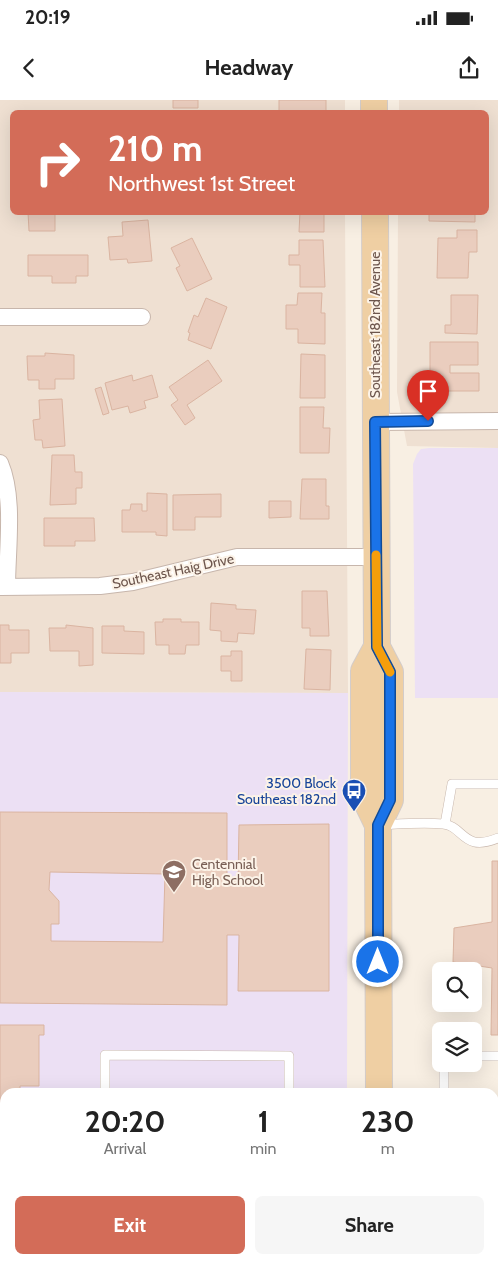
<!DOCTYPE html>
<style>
:root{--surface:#fff;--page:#f6f6f6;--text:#222;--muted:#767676;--accent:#d36c58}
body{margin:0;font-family:Cabin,sans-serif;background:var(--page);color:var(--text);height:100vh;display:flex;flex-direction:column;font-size:19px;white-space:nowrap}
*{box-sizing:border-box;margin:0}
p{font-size:16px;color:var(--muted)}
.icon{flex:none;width:28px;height:28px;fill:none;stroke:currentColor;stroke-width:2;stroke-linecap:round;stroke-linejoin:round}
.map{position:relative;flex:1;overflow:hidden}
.panel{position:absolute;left:0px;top:988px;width:499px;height:176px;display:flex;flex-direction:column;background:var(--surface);border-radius:15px 15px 0 0;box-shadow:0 5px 20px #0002}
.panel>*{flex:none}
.hud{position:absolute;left:10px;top:10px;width:479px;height:105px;border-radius:8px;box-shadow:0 5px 20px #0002;background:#d36c58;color:#fff;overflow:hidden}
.fabs{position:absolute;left:432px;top:862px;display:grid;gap:10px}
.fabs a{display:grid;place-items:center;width:50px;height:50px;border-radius:8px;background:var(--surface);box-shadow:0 5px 20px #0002;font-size:25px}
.pin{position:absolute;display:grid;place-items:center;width:42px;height:42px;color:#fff;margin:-51px -21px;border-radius:50% 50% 50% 0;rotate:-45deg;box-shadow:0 0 5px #0007}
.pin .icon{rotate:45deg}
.me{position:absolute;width:55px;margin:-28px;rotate:0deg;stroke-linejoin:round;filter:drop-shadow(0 0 4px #0008)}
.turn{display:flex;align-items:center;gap:18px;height:105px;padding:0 15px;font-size:22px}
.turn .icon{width:65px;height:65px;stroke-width:2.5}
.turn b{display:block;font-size:35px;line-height:42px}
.eta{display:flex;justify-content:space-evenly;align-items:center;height:85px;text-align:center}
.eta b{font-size:30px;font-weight:800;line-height:35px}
.button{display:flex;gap:10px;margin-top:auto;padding:10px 15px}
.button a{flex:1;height:58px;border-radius:8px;background:var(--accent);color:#fff;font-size:20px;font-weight:800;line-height:58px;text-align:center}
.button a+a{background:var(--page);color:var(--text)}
.status{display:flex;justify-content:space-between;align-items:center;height:35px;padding:0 25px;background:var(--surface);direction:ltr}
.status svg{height:14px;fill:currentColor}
header{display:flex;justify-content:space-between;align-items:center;height:65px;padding:0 15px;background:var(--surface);font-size:22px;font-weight:800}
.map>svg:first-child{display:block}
.residential{fill:#efe0d2}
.education{fill:#ece0f4}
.building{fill:#eacdbe;stroke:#dab4a1;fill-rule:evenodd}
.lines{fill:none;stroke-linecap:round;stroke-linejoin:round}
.service-casing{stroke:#c7b6ac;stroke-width:10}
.minor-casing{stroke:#c7b6ac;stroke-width:18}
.primary-casing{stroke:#d3ccca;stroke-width:28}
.service{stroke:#fff;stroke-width:9}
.minor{stroke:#fff;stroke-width:16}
.primary{stroke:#efcfa3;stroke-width:26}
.route-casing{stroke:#114b97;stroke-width:12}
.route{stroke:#1a73e8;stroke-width:9}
.slow{stroke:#f59e0b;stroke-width:9}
.labels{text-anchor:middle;stroke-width:4;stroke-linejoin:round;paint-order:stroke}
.street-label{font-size:14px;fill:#6d564d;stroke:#fcf3e8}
.transit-label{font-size:14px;fill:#164399;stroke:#fcf3e8;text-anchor:end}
.education-label{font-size:14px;fill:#785e54;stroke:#fcf3e8;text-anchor:start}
</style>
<div class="status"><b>20:19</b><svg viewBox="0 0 49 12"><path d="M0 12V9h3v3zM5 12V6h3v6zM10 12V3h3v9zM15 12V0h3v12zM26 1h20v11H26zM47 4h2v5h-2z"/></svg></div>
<header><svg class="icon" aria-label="back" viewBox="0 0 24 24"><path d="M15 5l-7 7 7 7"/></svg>Headway<svg class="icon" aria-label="share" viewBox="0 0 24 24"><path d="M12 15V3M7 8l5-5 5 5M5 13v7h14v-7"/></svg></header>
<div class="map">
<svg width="498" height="1163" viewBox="0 0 498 1163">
<rect width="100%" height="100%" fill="#f8efe3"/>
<path class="residential" d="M0,0H345V12H12V112L345,113L348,593L0,592Z
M399,0H498V348L407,346L397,292L398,113L486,112V12H399Z
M0,1110H5V1159H346V1163H0Z"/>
<path class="education" d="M429,348H498V598H415L413,364L417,354L421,349Z
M0,592L348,593L347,992H5V1110H0Z"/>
<path class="building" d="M173,0H198V8H173Z
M279,0H326V12H279Z
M28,112H55V131H29Z
M300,112H324V132H299Z
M429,112H475V122L429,121Z
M148,120L152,161L128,163L127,159L110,160L108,137L123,136L122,122Z
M457,130H477V152H469L468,178H437L438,138H457Z
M192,138L212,179L187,191L176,168L180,166L171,148Z
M299,140H323L325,187H300V165H289V155H299Z
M28,155H88V176H76V183H52V176H28Z
M298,193H322L321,213H325V244L298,243V229H286V205H297Z
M451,195H478L477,234L445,233V225H451Z
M206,198L227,207L211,249L188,240L190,233L188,232L194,215L198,217Z
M430,242H478V265H450V273H479V291H430Z
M45,253L74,255V279H55V289H39V280H28L27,256H45Z
M301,254L325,255V298H300Z
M208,260L222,281L187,305L195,318L185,325L171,305L178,300L169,287Z
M132,275L133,281L152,275L158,297L144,301L146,308L130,313L128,306L112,310L105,283Z
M101,287L109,313L103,315L95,289Z
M62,299L65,346L43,348L42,340H35L33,320L40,319L39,300Z
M300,307H324L323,328H330L329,353H300Z
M52,355H74L75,372H82V388H76V404L50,405Z
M302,379H326V406H329V419H300Z
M147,393L167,394V436L156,435V432H122V410H130L131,404H142V411H147Z
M221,394V417H195V430H173V395Z
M269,401H291V417L269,418Z
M44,418H94L95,441H75V446H44Z
M302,491H327L329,536H310V528H302Z
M211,503L236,505V509L256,510L254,534L238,533L237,542L221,541V531L210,530Z
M163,519H181V522H199V545H186L185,554H169V545H156L155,522H163Z
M0,525H9V530H29V553H11V563H0Z
M66,525L93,528V565L79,566V551H50L49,528H66Z
M102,526H124V531L144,532V554L102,553Z
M306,549L331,550L330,590L304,589Z
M231,551H242V581H231V571H221V556H231Z
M0,712L227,713V780H238L239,725L329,724V891H238L239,835H227V905L0,903ZM50,772L165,774L163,842L51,841V824H59V801L49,790Z
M492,761H498V935H491L492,868L453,862L454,828L492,822Z
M0,925H44V935H39V986H20V992H5V1021H0Z
M31,1159H72L73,1163H32Z
M80,1159H122L121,1163H80Z"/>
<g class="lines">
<defs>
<path id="service" d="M445,724L452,684H498
M381,725C401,724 422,722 443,724C464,726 463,753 498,738
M474,956H498
M444,964V992
M105,992V955L289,956V992
M494,1068H498
M393,1159H498"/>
<path id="minor" d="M0,217H142
M375,322L498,321
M0,363C15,398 7,449 7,487
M0,487L100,486L133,482L237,457H376"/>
<path id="primary" d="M374,0V12
M375,112L377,547L364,571V696L378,725L379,992
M377,547L390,572V700L378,725
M365,1159V1163
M388,1159V1163"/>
</defs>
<use href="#service" class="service-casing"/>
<use href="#minor" class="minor-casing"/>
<use href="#primary" class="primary-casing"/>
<use href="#service" class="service"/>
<use href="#minor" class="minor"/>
<use href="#primary" class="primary"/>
</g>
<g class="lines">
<defs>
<path id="route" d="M378,862V725L390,700V572L377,547L375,322L428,321"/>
</defs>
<use href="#route" class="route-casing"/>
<use href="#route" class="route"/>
<path class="slow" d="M376,455L377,547L390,572"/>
</g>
<defs>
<symbol id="bus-pin" viewBox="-11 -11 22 30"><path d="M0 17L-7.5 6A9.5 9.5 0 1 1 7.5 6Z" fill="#1a4fb4" stroke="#fcf3e8"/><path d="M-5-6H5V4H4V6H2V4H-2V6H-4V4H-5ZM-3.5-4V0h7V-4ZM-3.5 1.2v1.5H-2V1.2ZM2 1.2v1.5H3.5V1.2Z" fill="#fff"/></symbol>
<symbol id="school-pin" viewBox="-11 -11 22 30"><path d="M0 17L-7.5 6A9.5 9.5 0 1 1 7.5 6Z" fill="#8d6e63" stroke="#fcf3e8"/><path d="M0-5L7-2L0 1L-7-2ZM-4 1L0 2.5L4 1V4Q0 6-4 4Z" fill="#fff"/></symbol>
</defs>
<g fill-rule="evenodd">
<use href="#bus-pin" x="340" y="677" width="28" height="38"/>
<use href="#school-pin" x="160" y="758" width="28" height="38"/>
</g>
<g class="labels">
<g class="street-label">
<text transform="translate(375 225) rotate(-90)" y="5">Southeast 182nd Avenue</text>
<text transform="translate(173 471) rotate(-12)" y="5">Southeast Haig Drive</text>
</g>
<g class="transit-label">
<text x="336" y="688">3500 Block<tspan x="336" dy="16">Southeast 182nd</tspan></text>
</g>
<g class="education-label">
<text x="192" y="769">Centennial<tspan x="192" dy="16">High School</tspan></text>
</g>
</g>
</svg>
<div class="fabs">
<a><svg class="icon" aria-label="search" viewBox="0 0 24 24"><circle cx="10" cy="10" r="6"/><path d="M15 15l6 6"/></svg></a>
<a><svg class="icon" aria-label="layers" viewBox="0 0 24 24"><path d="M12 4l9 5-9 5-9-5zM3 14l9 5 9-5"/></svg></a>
</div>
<div class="pin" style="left:428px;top:321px;background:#d93025"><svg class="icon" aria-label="arrive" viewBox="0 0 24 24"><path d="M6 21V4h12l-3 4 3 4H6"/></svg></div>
<svg class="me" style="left:378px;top:862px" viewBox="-20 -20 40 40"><circle r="17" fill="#1a73e8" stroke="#fff" stroke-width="3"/><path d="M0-11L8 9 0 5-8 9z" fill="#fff"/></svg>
<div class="hud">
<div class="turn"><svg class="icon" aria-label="right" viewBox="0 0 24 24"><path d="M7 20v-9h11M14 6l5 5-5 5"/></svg><div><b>210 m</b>Northwest 1st Street</div></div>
</div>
<section class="panel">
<div class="eta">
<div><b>20:20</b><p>Arrival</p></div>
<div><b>1</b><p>min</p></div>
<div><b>230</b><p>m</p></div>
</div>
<div class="button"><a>Exit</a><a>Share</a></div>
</section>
</div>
